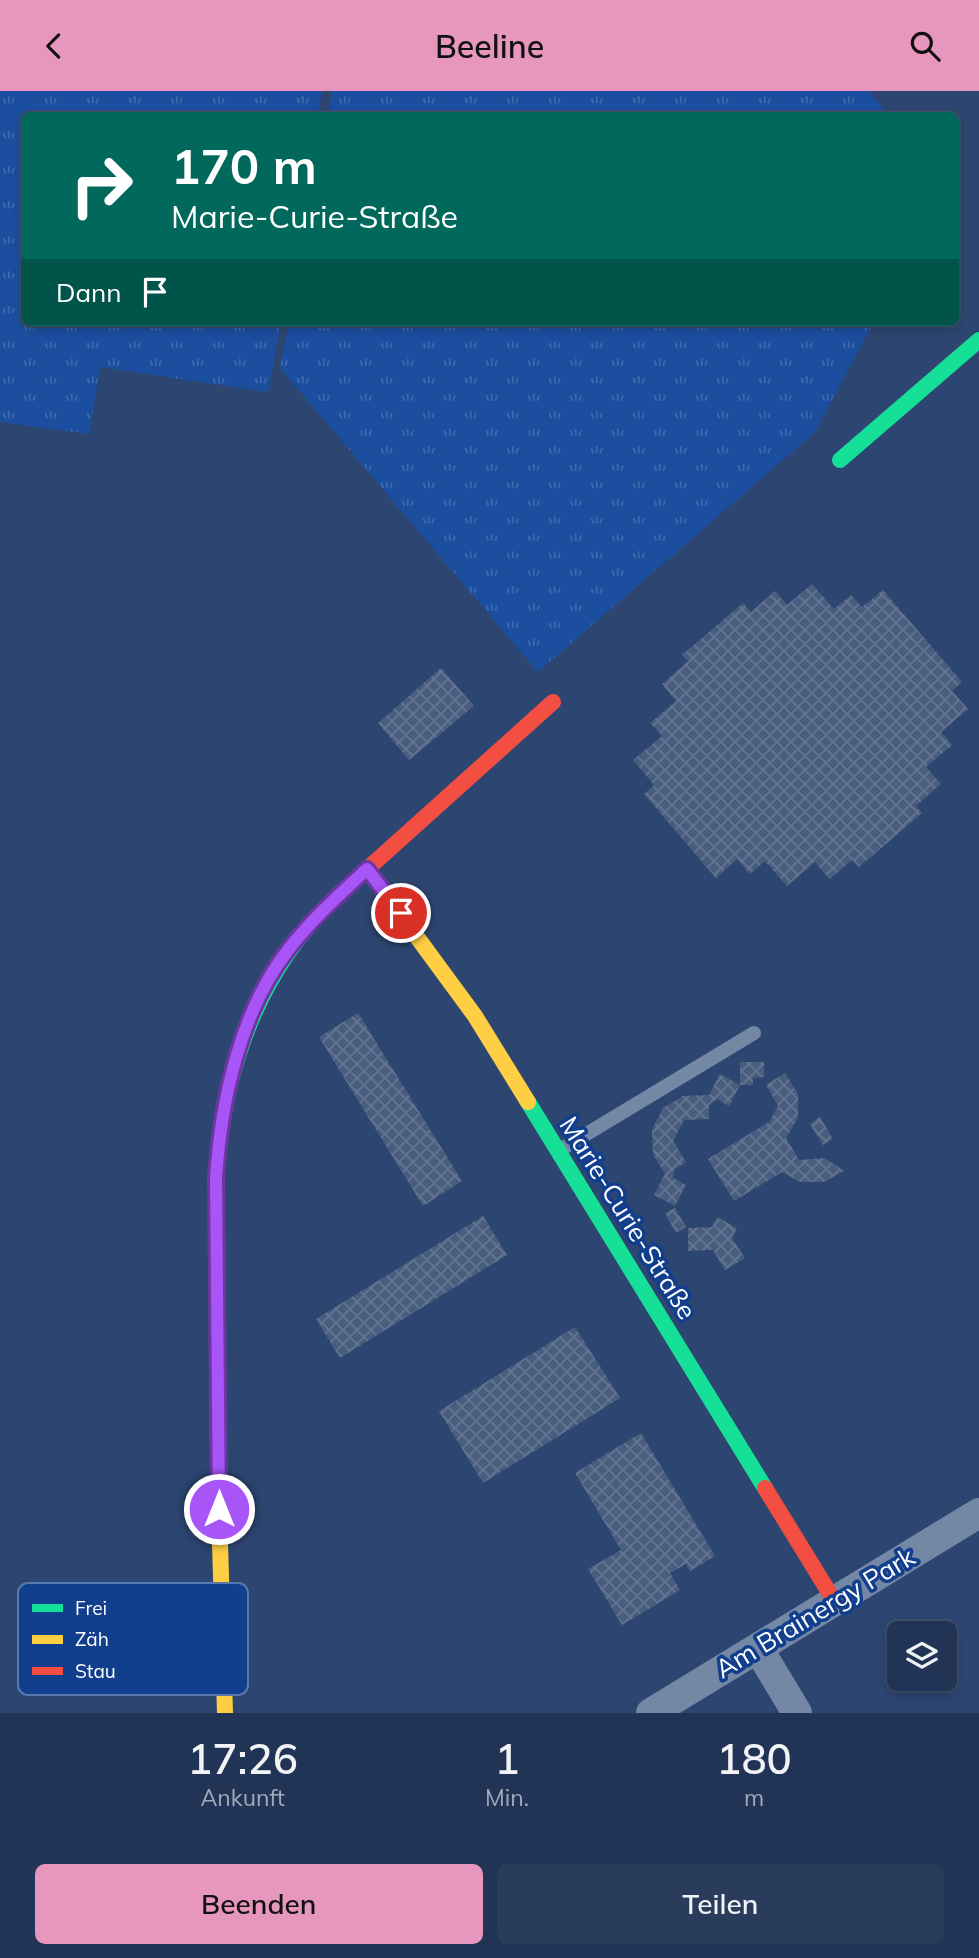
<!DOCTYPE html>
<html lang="de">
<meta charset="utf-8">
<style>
:root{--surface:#223455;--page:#2a3c5b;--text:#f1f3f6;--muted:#a2aab9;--line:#3f4f6c;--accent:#e797bd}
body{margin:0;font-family:Mulish,sans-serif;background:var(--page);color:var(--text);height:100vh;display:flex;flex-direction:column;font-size:26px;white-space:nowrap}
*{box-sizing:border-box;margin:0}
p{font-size:23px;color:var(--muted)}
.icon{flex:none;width:38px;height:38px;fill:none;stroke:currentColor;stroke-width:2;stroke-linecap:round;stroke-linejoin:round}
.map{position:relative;height:1622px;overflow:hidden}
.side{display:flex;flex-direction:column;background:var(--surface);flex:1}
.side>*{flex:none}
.hud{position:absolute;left:21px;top:21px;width:938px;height:214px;border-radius:10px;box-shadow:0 4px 10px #0003,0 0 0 2px var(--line);background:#00695c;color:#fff;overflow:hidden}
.fabs{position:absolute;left:887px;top:1530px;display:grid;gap:14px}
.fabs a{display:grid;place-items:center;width:70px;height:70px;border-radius:10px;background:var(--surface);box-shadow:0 4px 10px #0003,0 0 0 2px var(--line);font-size:35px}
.pin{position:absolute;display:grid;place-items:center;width:60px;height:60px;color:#fff;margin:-30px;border:4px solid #fff;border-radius:50%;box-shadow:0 2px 7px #0007}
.me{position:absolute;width:77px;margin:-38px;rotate:0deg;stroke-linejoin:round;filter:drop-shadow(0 0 5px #0008)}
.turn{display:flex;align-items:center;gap:24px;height:147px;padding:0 35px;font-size:32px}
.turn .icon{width:91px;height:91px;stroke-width:2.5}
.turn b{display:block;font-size:49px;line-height:60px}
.then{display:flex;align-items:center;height:66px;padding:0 35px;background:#0003;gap:14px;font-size:26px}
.eta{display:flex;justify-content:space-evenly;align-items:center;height:119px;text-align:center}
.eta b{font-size:42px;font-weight:600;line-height:49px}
.primary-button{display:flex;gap:14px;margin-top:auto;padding:14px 35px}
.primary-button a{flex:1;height:80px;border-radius:10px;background:var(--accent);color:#111;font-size:28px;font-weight:600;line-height:80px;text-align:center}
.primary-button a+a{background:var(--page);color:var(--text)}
header{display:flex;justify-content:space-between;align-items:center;height:91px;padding:0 35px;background:var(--accent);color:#111;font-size:32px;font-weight:600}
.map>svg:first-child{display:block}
.grass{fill:url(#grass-tufts)}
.building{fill:url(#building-cross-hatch)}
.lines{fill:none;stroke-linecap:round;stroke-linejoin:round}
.lane{stroke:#7487a5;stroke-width:14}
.street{stroke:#7487a5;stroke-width:30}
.fast{stroke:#16e098;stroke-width:16}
.slow{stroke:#ffcf43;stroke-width:16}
.jam{stroke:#f24e42;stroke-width:16}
.route-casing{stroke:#6d37a1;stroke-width:18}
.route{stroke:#a855f7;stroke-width:12}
.labels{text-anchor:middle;stroke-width:7;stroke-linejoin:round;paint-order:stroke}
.street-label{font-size:26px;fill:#fff;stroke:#113f8d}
.key{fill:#113f8d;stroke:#5879af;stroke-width:2}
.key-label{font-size:19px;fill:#fff}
</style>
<header><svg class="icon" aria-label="back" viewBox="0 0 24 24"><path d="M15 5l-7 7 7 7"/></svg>Beeline<svg class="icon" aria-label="search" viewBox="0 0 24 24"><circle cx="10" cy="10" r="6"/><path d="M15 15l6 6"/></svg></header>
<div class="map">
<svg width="979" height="1622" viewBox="0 0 979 1622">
<defs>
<pattern id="grass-tufts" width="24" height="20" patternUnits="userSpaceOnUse" patternTransform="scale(1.75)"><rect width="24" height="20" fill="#1c4ea0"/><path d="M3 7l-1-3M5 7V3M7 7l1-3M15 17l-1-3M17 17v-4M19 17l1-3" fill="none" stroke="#3e69ae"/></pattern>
<pattern id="building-cross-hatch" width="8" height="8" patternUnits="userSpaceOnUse" patternTransform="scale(1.75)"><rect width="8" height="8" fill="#495d7f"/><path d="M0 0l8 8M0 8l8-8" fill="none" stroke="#647592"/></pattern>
</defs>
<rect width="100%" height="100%" fill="#2d4671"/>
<path class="grass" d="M0,0H322L318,24H24V231H281L268,301L100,276L89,343L0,331Z
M332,0H869L888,24H328Z
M289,231H874L814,342L538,581L280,277Z"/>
<path class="building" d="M812,493L834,518L851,504L862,516L883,499L962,591L952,600L968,618L941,641L952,654L926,676L941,693L916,715L922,722L859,776L852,769L830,788L815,771L787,795L765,770L750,783L737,768L716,787L644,703L654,694L633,669L662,645L650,632L676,610L662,593L688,570L682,564L743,512L751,521L775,500L787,514Z
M441,577L474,615L409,669L378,632Z
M358,922L462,1090L423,1115L319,946Z
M740,971H764V986L753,987V994H740Z
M785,982L798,1003V1027L786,1047L799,1069L825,1067L844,1080L824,1091H800L782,1081L734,1110L708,1068L769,1031L778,1015L766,994Z
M720,983L740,994L729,1015L717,1008L709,1014V1028L684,1029L673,1050L686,1071L674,1079L673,1087L686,1094L675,1115L654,1104L665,1083L653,1063L652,1039L663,1017L683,1005L709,1004Z
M820,1026L833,1048L823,1054L810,1033Z
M675,1117L686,1136L676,1142L665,1122Z
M483,1125L507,1164L340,1267L316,1228Z
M717,1126L737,1137L732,1147L745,1167L725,1179L713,1159L688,1160V1137L712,1136Z
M575,1236L620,1307L483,1392L439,1320Z
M641,1342L715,1465L690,1480L686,1473L670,1482L680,1499L622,1534L588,1478L621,1459L575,1382Z"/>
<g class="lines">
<path class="lane" d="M560,1059L754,942"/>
<path class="street" d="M758,1557L797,1622
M651,1622L979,1422"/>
<path class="fast" d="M840,369L979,249
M528,1011L765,1397
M220,1045C233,953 267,872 335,807"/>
<path class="slow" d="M367,778L475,925L528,1011
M220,1045L216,1086L219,1418L225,1622"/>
<path class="jam" d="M335,807L553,611
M765,1397L835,1511"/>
</g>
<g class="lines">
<defs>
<path id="route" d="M219,1418L216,1087C221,1010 240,921 288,859C311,829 339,804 367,778L401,822"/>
</defs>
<use href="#route" class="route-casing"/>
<use href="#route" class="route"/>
</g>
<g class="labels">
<g class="street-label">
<text transform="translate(628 1127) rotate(58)" y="9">Marie-Curie-Straße</text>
<text transform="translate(815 1522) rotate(-31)" y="9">Am Brainergy Park</text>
</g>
</g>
<rect x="18" y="1492" width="230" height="112" rx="10" class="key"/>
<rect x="32" y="1513" width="31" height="8" fill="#16e098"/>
<rect x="32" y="1544" width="31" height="9" fill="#ffcf43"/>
<rect x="32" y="1576" width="31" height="8" fill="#f24e42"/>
<g class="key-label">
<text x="75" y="1524">Frei</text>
<text x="75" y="1555">Zäh</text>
<text x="75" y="1587">Stau</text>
</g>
</svg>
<div class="fabs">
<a><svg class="icon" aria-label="layers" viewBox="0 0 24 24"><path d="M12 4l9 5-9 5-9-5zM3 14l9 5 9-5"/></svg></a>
</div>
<div class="pin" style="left:401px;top:822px;background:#d93025"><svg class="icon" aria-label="arrive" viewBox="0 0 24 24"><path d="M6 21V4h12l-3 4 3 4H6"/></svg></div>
<svg class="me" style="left:219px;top:1418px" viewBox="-20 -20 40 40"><circle r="17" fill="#a855f7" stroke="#fff" stroke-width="3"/><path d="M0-11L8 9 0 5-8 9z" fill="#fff"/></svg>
<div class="hud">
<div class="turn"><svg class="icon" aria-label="right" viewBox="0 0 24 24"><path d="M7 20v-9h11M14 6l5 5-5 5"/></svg><div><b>170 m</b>Marie-Curie-Straße</div></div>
<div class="then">Dann<svg class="icon" aria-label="arrive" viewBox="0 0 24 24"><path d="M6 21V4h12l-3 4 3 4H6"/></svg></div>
</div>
</div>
<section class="side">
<div class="eta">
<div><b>17:26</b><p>Ankunft</p></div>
<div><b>1</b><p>Min.</p></div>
<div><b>180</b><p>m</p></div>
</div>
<div class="primary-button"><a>Beenden</a><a>Teilen</a></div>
</section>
